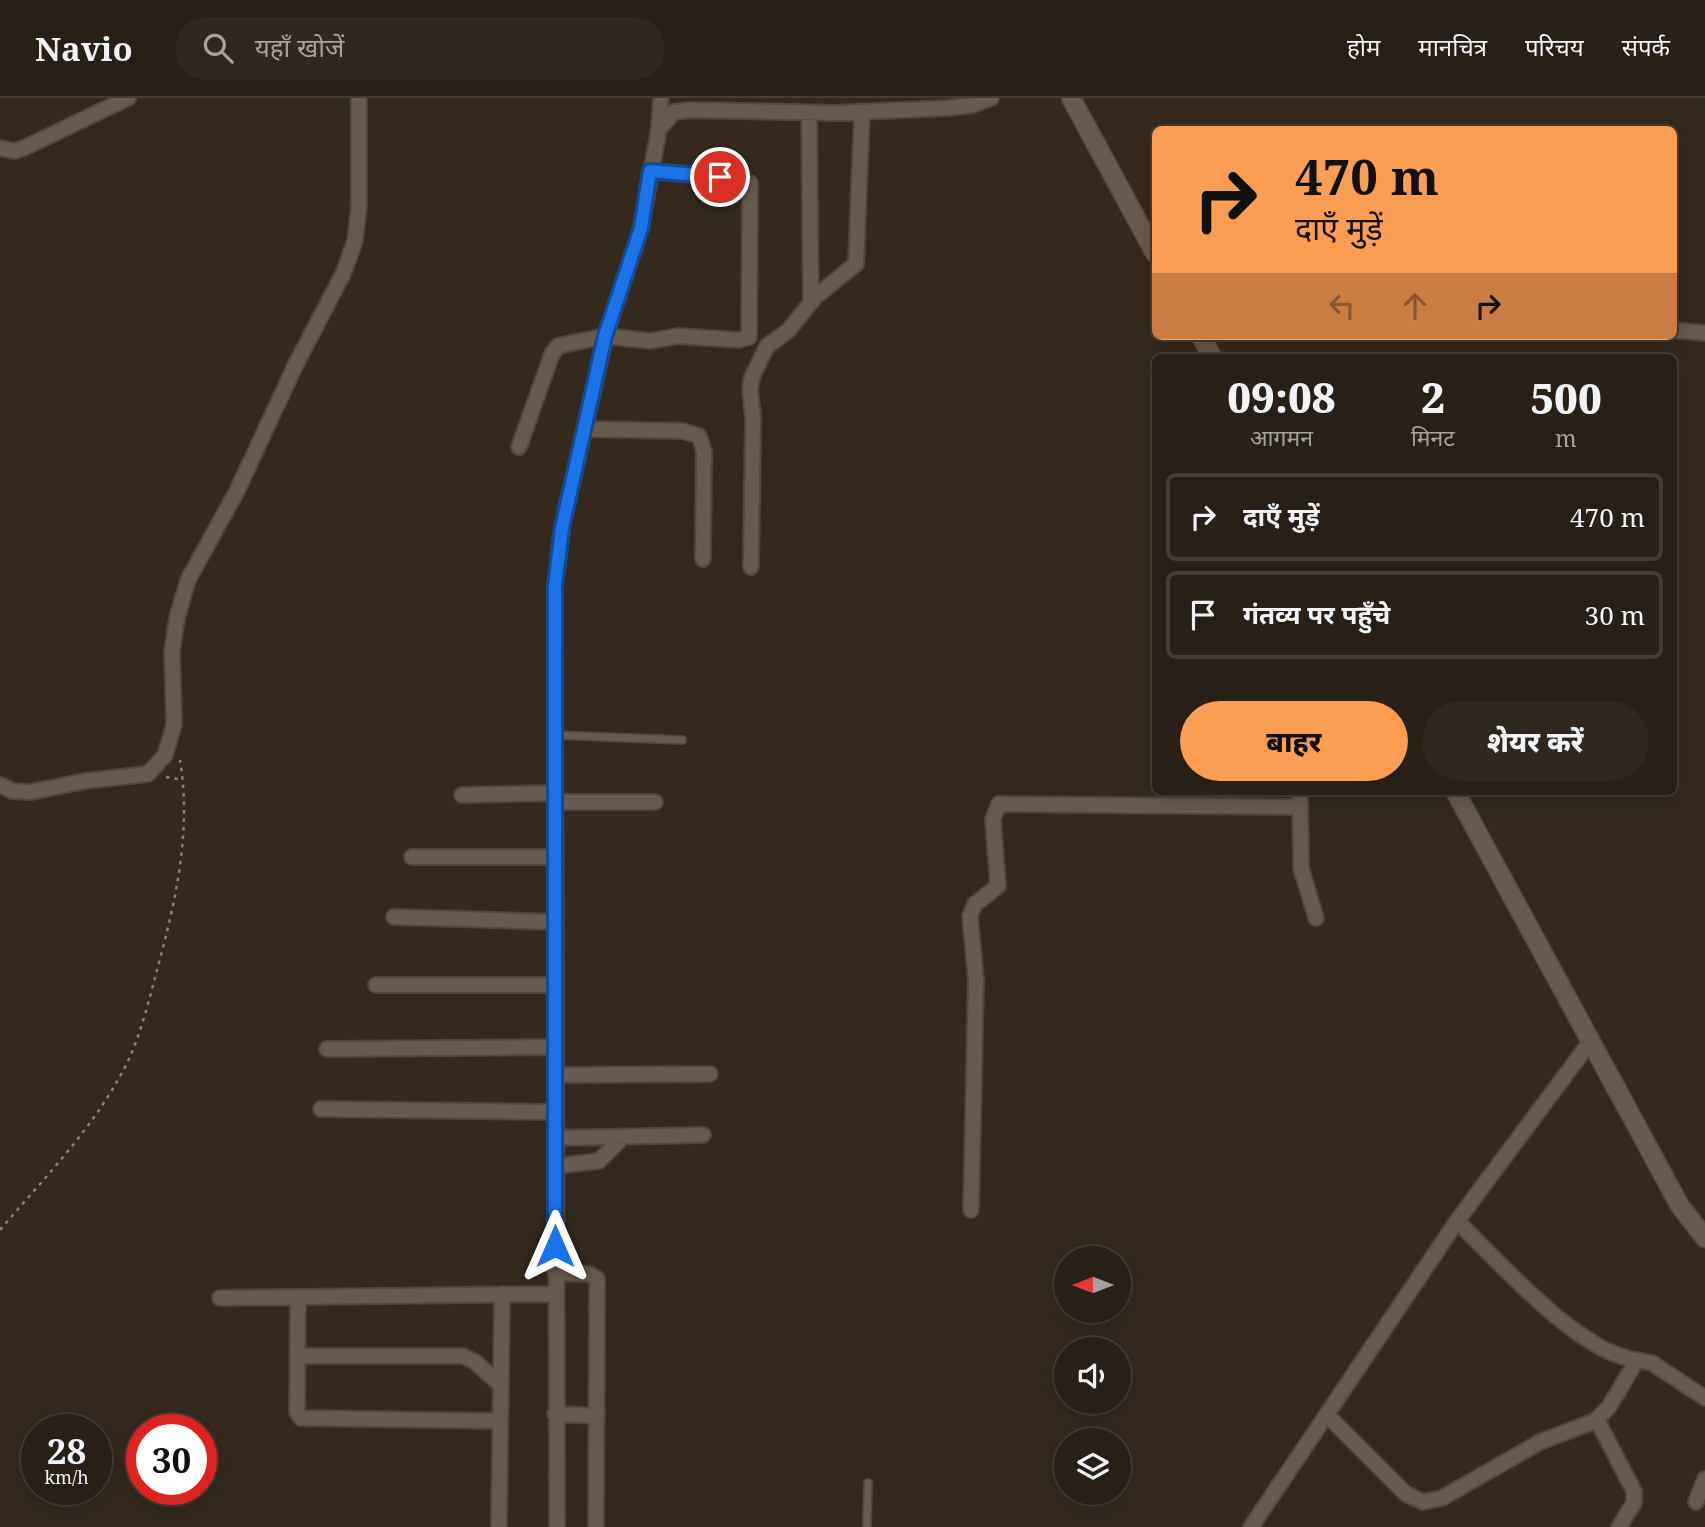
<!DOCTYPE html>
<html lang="hi">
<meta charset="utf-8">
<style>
:root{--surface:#281f16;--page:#30271f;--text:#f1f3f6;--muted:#a5a2a1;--line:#443d35;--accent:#fc9d54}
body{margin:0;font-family:"Noto Serif","Noto Sans Devanagari",serif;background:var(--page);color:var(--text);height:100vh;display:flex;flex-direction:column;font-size:26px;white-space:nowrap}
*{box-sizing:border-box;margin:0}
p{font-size:23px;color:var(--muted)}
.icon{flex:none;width:38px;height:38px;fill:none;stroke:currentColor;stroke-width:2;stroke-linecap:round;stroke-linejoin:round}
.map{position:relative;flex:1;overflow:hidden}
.drawer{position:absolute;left:1152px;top:256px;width:525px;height:441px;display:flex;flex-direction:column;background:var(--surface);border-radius:10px;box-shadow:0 4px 18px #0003,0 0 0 2px var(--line)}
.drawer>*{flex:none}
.banner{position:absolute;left:1152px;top:28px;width:525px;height:214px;border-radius:10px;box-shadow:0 4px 18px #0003,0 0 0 2px var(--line);background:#fc9d54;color:#111;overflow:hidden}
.needle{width:46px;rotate:270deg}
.buttons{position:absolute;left:1054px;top:1148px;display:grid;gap:14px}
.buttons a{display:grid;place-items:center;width:77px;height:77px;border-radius:50%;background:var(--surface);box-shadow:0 4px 18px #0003,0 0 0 2px var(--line);font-size:35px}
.speed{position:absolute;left:21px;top:1316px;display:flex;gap:14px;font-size:35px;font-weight:700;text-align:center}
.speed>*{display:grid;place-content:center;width:91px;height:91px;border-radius:50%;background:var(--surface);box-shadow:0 4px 18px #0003,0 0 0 2px var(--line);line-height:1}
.speed small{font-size:18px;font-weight:400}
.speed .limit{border:10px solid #d22;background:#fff;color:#111}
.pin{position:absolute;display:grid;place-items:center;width:60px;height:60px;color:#fff;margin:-30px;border:4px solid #fff;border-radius:50%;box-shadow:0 2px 7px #0007}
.me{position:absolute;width:77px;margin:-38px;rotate:0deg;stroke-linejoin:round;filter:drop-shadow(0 0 5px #0008)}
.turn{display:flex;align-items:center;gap:24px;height:147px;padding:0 28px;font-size:32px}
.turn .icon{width:91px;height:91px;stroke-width:2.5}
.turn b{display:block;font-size:49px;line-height:60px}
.lanes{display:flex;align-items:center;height:66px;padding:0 28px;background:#0003;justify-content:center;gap:35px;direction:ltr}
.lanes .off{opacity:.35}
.eta{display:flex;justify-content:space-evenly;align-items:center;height:119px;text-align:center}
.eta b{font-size:42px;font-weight:800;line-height:49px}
.button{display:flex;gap:14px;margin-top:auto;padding:14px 28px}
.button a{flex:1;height:80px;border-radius:42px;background:var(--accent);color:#111;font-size:28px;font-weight:800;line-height:80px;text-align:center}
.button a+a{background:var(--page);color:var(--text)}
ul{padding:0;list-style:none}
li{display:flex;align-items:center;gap:21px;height:88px;margin:0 14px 10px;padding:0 14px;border:4px solid var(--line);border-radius:10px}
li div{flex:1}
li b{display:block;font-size:26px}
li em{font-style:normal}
header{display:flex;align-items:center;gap:42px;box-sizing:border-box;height:98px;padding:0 35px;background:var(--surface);border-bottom:2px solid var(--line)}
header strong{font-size:33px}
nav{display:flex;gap:38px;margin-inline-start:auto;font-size:24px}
.search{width:490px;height:63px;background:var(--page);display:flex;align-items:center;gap:18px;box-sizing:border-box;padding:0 24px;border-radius:38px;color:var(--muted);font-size:26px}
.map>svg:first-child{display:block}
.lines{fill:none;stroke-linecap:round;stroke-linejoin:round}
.service-casing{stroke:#52473e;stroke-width:10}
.minor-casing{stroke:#52473e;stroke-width:18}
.tertiary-casing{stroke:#52473e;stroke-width:21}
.path{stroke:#8b8178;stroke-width:2.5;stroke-dasharray:3.5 5;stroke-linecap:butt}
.service{stroke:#685a4d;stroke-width:7}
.minor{stroke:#685a4d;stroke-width:14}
.tertiary{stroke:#685a4d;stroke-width:18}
.route-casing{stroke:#114b97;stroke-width:18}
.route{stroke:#1a73e8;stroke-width:12}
</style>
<header>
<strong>Navio</strong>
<div class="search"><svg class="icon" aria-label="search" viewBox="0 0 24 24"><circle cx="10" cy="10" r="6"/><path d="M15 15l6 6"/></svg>यहाँ खोजें</div>
<nav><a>होम</a><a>मानचित्र</a><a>परिचय</a><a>संपर्क</a></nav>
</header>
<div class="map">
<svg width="1705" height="1429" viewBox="0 0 1705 1429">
<rect width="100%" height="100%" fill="#35291e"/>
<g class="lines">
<defs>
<path id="service" d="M554,637L682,642
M867,1429L868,1385"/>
<path id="minor" d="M809,15L811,204
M659,30L661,0
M0,50L14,53L24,50L128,0
M1673,232L1705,235
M585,331L683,333L699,338L704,353L703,461
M519,349L552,256L558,248L605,238L650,243L678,238L739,242L749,239L750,85L743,81L651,73
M751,469L753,319L750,291L752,279L767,248L788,233L815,199L856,166L862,14
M0,687L12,693L31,694L85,683L148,676L165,657L174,627L172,553L177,520L188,482L237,393L296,266L343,176L355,143L359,107V0
M1300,693L1301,770L1316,820
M462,697L556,695
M556,704H655
M412,759H556
M394,819L556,824
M376,887H556
M327,951L556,949
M556,977L710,976
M321,1011L555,1014
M555,1040L703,1037
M555,1068L599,1063L623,1039
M971,1112L976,883L970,818L975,806L998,788L993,721L999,706L1300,709
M1457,1123C1499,1164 1580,1256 1637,1262
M555,1175L589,1176L597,1181L596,1429
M298,1199L297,1314L301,1320L500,1323
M220,1200L555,1196
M298,1258H463L475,1264L501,1287
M555,1316L597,1318
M1329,1319L1406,1396L1423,1404L1442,1400L1540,1344L1595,1323L1609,1309L1637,1262L1652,1265L1705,1300
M1597,1322L1634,1393V1405L1619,1429
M1696,1404L1705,1381
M499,1429L502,1196
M557,1429L555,488L562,430L606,236L641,130L659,31L674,14L690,12L836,15L948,10L972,7L991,0
M1251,1429L1457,1123L1590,944"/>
<path id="tertiary" d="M1071,0L1155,155
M1201,238L1212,259
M1455,693L1680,1108L1705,1140"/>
</defs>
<use href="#service" class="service-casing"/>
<use href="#minor" class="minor-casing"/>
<use href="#tertiary" class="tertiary-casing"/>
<path class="path" d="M166,679L183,682
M0,1132C45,1079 94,1030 126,967C140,939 148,906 156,876C175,806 192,735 180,662"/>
<use href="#service" class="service"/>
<use href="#minor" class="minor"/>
<use href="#tertiary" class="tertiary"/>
</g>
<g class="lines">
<defs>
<path id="route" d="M555,1148V488L562,430L605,238L641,130L650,73L720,79"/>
</defs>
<use href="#route" class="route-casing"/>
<use href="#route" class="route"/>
</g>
</svg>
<div class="buttons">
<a><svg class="needle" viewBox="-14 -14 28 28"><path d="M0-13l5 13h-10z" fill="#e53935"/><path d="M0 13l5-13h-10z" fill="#a5a2a1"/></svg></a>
<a><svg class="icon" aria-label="sound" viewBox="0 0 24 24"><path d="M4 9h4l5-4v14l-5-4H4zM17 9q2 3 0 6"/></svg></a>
<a><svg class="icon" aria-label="layers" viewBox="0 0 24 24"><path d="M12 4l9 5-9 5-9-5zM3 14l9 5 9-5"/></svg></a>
</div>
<div class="speed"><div>28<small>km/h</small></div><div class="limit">30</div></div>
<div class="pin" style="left:720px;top:79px;background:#d93025"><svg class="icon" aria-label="arrive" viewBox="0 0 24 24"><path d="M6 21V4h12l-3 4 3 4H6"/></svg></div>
<svg class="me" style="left:555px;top:1148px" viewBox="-20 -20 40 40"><path d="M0-17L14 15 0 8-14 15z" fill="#1a73e8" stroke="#fff" stroke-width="4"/></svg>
<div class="banner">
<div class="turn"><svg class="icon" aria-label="right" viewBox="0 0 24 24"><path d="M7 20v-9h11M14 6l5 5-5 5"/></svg><div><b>470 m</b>दाएँ मुड़ें</div></div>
<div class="lanes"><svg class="icon off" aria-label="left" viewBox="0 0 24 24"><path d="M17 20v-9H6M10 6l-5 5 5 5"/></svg><svg class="icon off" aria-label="ahead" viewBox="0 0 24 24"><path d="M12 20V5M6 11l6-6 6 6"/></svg><svg class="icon" aria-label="right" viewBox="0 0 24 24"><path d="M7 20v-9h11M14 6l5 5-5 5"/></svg></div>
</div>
<section class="drawer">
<div class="eta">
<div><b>09:08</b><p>आगमन</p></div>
<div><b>2</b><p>मिनट</p></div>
<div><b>500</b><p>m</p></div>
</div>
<ul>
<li><svg class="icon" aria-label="right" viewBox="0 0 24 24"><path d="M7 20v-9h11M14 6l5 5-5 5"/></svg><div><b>दाएँ मुड़ें</b></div><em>470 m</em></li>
<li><svg class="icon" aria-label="arrive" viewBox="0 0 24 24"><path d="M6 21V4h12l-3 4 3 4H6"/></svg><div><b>गंतव्य पर पहुँचे</b></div><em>30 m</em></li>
</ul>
<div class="button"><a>बाहर</a><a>शेयर करें</a></div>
</section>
</div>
